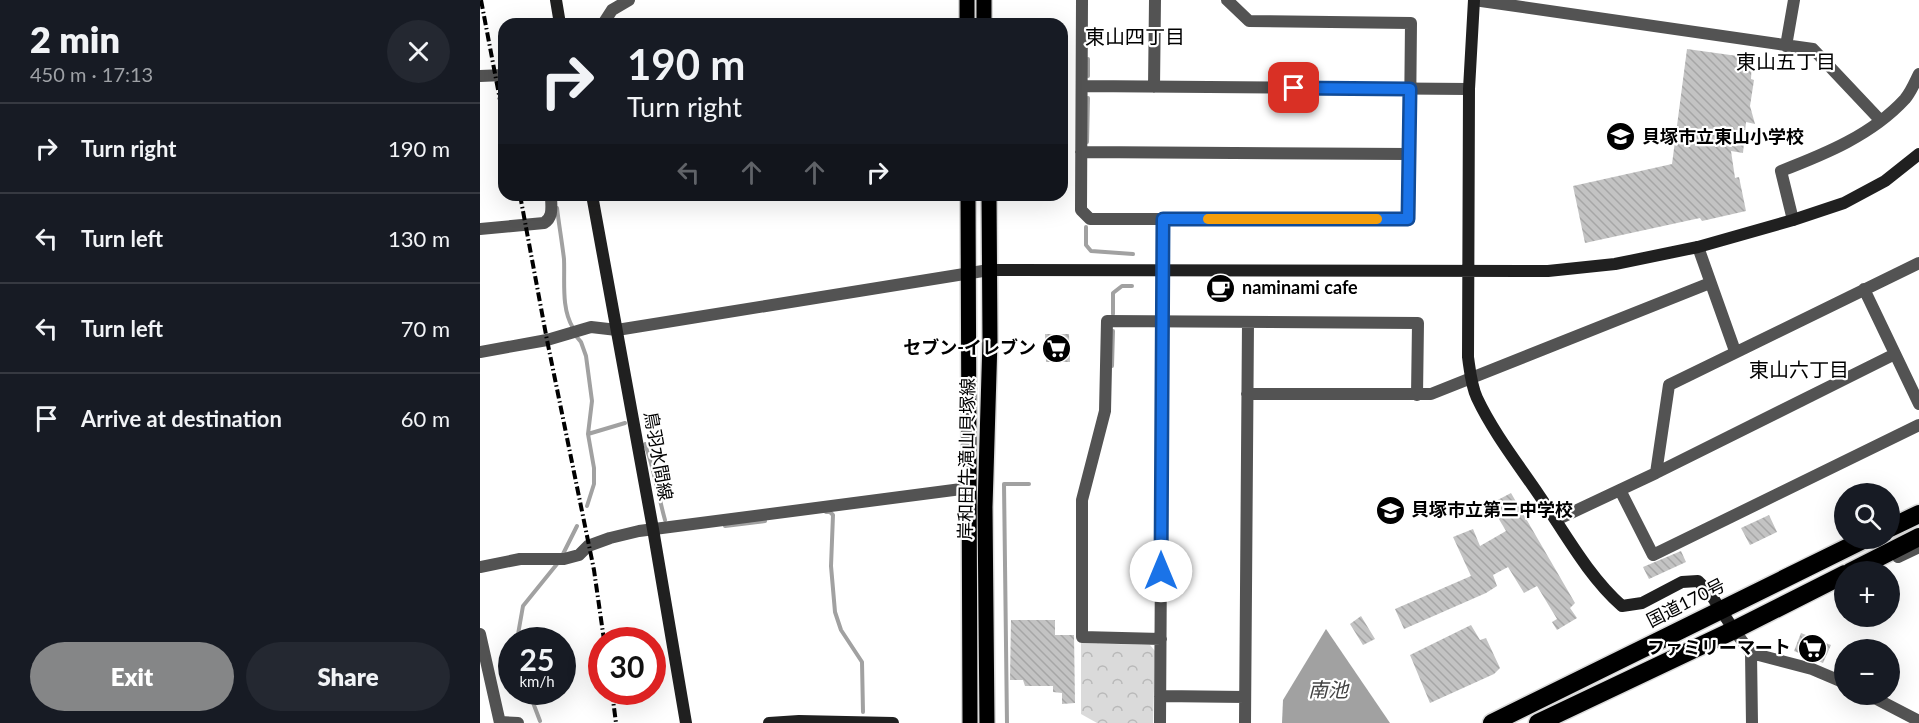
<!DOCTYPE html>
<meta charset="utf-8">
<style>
:root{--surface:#171b24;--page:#242831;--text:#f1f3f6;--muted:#9ea1a6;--line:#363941;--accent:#858687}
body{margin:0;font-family:Lato,"Noto Sans JP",sans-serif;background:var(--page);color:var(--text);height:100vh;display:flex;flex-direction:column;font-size:22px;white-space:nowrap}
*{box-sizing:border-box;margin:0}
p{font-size:20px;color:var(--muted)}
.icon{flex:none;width:33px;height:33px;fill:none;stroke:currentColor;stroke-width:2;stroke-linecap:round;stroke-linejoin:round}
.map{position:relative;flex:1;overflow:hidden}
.sheet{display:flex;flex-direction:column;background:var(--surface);width:480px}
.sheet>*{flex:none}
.banner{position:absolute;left:18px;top:18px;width:570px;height:183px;border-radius:18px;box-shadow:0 6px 24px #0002;background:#171b24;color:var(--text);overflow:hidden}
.buttons{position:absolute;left:1354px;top:483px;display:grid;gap:12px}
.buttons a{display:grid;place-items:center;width:66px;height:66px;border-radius:50%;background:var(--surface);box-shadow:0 6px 24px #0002;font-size:30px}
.speed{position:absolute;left:18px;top:627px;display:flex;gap:12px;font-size:30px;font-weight:700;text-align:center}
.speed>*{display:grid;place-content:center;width:78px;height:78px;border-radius:50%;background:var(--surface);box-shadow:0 6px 24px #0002;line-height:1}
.speed small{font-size:15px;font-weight:400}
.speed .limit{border:9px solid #d22;background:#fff;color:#111}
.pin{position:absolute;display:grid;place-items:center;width:51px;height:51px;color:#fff;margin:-26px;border-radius:12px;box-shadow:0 3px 9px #0006}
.me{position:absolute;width:66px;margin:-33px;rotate:0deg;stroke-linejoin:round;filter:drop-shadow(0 0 4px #0008)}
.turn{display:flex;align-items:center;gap:21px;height:126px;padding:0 30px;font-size:27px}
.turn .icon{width:78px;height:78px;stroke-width:2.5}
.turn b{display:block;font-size:42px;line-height:51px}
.lanes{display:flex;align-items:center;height:57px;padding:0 30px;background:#0003;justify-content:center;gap:30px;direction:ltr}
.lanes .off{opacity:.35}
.round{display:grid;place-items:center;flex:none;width:63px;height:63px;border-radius:32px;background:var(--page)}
.head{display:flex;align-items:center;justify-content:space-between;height:102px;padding:0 30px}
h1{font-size:36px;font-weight:800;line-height:45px}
.button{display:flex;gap:12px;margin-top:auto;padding:12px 30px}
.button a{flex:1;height:69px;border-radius:36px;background:var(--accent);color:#fff;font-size:24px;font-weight:800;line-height:69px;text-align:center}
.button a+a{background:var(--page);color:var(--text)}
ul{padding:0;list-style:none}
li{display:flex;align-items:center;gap:18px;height:90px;padding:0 30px;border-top:2px solid var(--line)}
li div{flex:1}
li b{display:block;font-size:22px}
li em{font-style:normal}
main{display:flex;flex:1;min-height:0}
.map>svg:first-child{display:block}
.forest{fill:url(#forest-crowns)}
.water{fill:#a1a1a1}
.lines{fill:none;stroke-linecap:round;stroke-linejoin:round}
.stream{stroke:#a1a1a1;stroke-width:4}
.building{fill:url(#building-back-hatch)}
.primary-casing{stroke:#dbdbdb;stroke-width:18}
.highway-casing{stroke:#dbdbdb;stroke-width:21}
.street{stroke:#535353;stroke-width:12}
.secondary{stroke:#202020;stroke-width:12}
.primary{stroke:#000;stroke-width:15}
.highway{stroke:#000;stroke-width:18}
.rail{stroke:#000;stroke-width:4;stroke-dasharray:9 3 1.5 3;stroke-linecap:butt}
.route-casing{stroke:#114b97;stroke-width:15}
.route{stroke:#1a73e8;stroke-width:10}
.slow{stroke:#f59e0b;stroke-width:10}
.labels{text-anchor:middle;stroke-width:4.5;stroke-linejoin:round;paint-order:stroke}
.poi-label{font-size:18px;font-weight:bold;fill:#000;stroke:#fff;text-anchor:start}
.street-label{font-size:18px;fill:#000;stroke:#fff}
.neighbourhood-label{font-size:20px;fill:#000;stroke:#fff}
.water-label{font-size:20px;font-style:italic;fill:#424242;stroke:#fff}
</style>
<main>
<section class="sheet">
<div class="head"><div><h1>2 min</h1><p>450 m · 17:13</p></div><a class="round"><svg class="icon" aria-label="close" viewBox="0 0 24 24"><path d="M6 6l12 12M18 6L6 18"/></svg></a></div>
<ul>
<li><svg class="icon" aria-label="right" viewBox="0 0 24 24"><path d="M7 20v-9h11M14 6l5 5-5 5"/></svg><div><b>Turn right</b></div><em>190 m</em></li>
<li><svg class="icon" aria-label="left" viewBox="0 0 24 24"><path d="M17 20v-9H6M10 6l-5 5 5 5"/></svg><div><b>Turn left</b></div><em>130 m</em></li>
<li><svg class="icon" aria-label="left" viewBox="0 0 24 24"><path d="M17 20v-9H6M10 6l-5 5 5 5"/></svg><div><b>Turn left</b></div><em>70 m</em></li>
<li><svg class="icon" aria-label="arrive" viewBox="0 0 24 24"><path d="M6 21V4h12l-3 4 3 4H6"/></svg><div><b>Arrive at destination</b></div><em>60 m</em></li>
</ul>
<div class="button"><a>Exit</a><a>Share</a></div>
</section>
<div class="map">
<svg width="1439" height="723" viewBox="0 0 1439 723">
<defs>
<pattern id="forest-crowns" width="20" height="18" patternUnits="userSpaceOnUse" patternTransform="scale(1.5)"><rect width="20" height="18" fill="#dadada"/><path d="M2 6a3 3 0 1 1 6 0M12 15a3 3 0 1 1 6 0" fill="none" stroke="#b9b9b9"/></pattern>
<pattern id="building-back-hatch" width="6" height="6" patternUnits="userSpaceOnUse" patternTransform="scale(1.5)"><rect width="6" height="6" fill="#c3c3c3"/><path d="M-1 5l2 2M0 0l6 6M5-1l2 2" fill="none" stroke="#a6a6a6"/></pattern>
</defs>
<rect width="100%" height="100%" fill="#fff"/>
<path class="forest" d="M601,643L670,645L675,651L673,723H617L601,714Z"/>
<path class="water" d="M846,629L910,723H802L803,700Z"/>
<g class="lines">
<path class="stream" d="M608,76V59
M607,142L608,98
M77,208C79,225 82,242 84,259C85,282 81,308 93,328
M606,227V245L611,251L653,254
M633,314V293L642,286H652
M96,336L101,342L106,356L112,401L108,434L114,468V484L107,506
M632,366L633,331
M108,434L145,423
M165,444C174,468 178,495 185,520
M346,512H350L353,515L351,566L355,612L361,630L382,662L383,712
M245,526L285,521
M82,556L97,526
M37,640L43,606L77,564
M49,692L60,721
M527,723L524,484H549"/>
</g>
<path class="building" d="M1207,49L1272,58L1271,79L1274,80L1270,106L1275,124L1266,122L1263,153L1251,151L1255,178L1259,177L1266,211L1222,221L1220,218L1105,243L1093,186L1192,164Z
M565,334H589L590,362H566Z
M1031,493L1095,603L1090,608L1097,618L1077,630L1072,622L1077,619L1057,586L1044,593L1028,567L1013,575L1017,586L1006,593L924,629L915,609L991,576L973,537L993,529L1000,546L1026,531L1010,504Z
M1289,515L1297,532L1270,545L1261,528Z
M1201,551L1206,562L1169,579L1163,567Z
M881,616L895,639L883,645L870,624Z
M531,620H575V635H594L595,703L582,704V693L573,692V686H545L543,680H530Z
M991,625L1000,640L1006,638L1020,668L1014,674L950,703L930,655Z
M1321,633L1351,645L1343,663L1314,651Z"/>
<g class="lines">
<defs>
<path id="primary" d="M487,0V24
M504,0V24
M488,195L490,723
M507,723L505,507L510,340L509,195"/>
<path id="highway" d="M1410,528L1439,514
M1370,572L1439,537
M1012,723L1387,538
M1058,723L1254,630L1365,574"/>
</defs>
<use href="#primary" class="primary-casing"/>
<use href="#highway" class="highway-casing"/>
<path class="street" d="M602,0L601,210L610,219H929L931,23L769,21L747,0
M994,0L1333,49L1400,120
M123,24L132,10L149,0
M1306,46L1314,0
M0,76L24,75
M602,86L989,89
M674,87L675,0
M601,152L929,154
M1313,220L1301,171C1345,154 1392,135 1425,99C1431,92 1435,82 1439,74
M0,229L64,223C74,217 71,206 71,195
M1218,247L1255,351
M1384,289L1439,404
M0,352L67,340L111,327L137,330L509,270
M767,394H951L1230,283
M1176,473L1189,385L1439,263
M1140,490L1173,555L1439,425
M1076,520L1176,473L1415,354
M1418,557L1439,547
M0,567L40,559H84L99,555L108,546L130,538L159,531L489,488
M1254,630L1271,653L1272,723
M0,634L20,723
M681,639L602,637V500L625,411L627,321L938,323L937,395
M1271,653L1332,669L1365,683
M1387,694L1439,721
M680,696L765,697
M20,722L38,723
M680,723L683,219
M765,723L768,322"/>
<path class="secondary" d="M76,0L80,24
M994,0L989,89L988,357C990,371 991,385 997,398C1013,432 1038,464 1059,495C1085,533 1108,576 1142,606L1162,603L1202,582L1218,581L1229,592L1254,630
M112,195L173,529L206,723
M509,270L1068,271L1135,264L1218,247L1313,220L1364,203L1405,181L1439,154
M289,723L319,721L413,723"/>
<use href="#primary" class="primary"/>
<use href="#highway" class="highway"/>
<path class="rail" d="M1,0L24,121
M40,195L67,340L114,570L124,640
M132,692L136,723"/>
</g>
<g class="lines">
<defs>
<path id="route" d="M681,571L683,219H928L930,89L814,88"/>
</defs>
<use href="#route" class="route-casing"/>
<use href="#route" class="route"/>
<path class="slow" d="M728,219H897"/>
</g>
<defs>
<symbol id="school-disc" viewBox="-11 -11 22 22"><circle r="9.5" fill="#000" stroke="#fff"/><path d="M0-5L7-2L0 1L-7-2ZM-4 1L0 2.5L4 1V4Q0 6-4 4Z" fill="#fff"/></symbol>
<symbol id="cafe-disc" viewBox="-11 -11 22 22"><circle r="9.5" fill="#000" stroke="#fff"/><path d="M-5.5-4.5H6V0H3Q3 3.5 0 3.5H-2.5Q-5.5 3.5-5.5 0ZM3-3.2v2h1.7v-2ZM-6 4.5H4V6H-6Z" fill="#fff"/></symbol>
<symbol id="supermarket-disc" viewBox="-11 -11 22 22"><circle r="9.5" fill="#000" stroke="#fff"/><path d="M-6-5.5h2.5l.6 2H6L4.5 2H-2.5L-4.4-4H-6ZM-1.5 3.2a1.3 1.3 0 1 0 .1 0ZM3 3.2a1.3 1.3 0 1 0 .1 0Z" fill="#fff"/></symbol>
</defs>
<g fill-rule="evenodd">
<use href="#school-disc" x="1124" y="120" width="33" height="33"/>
<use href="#cafe-disc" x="724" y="272" width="33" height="33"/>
<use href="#supermarket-disc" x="560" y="332" width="33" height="33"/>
<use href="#school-disc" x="894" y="494" width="33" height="33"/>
<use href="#supermarket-disc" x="1316" y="632" width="33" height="33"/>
</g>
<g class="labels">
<g class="poi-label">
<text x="1162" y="143">貝塚市立東山小学校</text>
<text x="762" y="294">naminami cafe</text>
<text x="556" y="354" text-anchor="end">セブン-イレブン</text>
<text x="931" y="516">貝塚市立第三中学校</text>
<text x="1311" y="654" text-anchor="end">ファミリーマート</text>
</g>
<g class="street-label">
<text transform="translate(178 456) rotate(80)" y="6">鳥羽水間線</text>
<text transform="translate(487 459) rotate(-89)" y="6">岸和田牛滝山貝塚線</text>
<text transform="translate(1206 603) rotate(-27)" y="6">国道170号</text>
</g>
<g class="neighbourhood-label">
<text x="655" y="44">東山四丁目</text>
<text x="1306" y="69">東山五丁目</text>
<text x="1319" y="377">東山六丁目</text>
</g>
<g class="water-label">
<text x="848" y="697">南池</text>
</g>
</g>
</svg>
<div class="buttons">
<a><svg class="icon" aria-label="search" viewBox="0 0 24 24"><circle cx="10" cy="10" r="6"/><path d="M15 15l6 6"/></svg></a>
<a>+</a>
<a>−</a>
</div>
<div class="speed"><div>25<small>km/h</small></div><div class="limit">30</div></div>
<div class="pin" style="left:814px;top:88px;background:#d93025"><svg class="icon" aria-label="arrive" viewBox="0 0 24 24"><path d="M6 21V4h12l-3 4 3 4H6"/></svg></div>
<svg class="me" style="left:681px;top:571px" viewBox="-20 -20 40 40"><circle r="19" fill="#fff"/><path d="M0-13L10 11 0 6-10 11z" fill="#1a73e8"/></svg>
<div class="banner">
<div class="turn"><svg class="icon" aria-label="right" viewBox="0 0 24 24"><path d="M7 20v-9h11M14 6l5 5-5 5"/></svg><div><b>190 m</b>Turn right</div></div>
<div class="lanes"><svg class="icon off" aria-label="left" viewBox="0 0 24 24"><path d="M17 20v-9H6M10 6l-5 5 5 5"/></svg><svg class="icon off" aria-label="ahead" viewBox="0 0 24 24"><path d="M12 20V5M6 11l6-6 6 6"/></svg><svg class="icon off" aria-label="ahead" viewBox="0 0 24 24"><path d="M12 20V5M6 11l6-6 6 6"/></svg><svg class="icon" aria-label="right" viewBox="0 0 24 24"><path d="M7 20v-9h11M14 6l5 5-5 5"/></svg></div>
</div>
</div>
</main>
